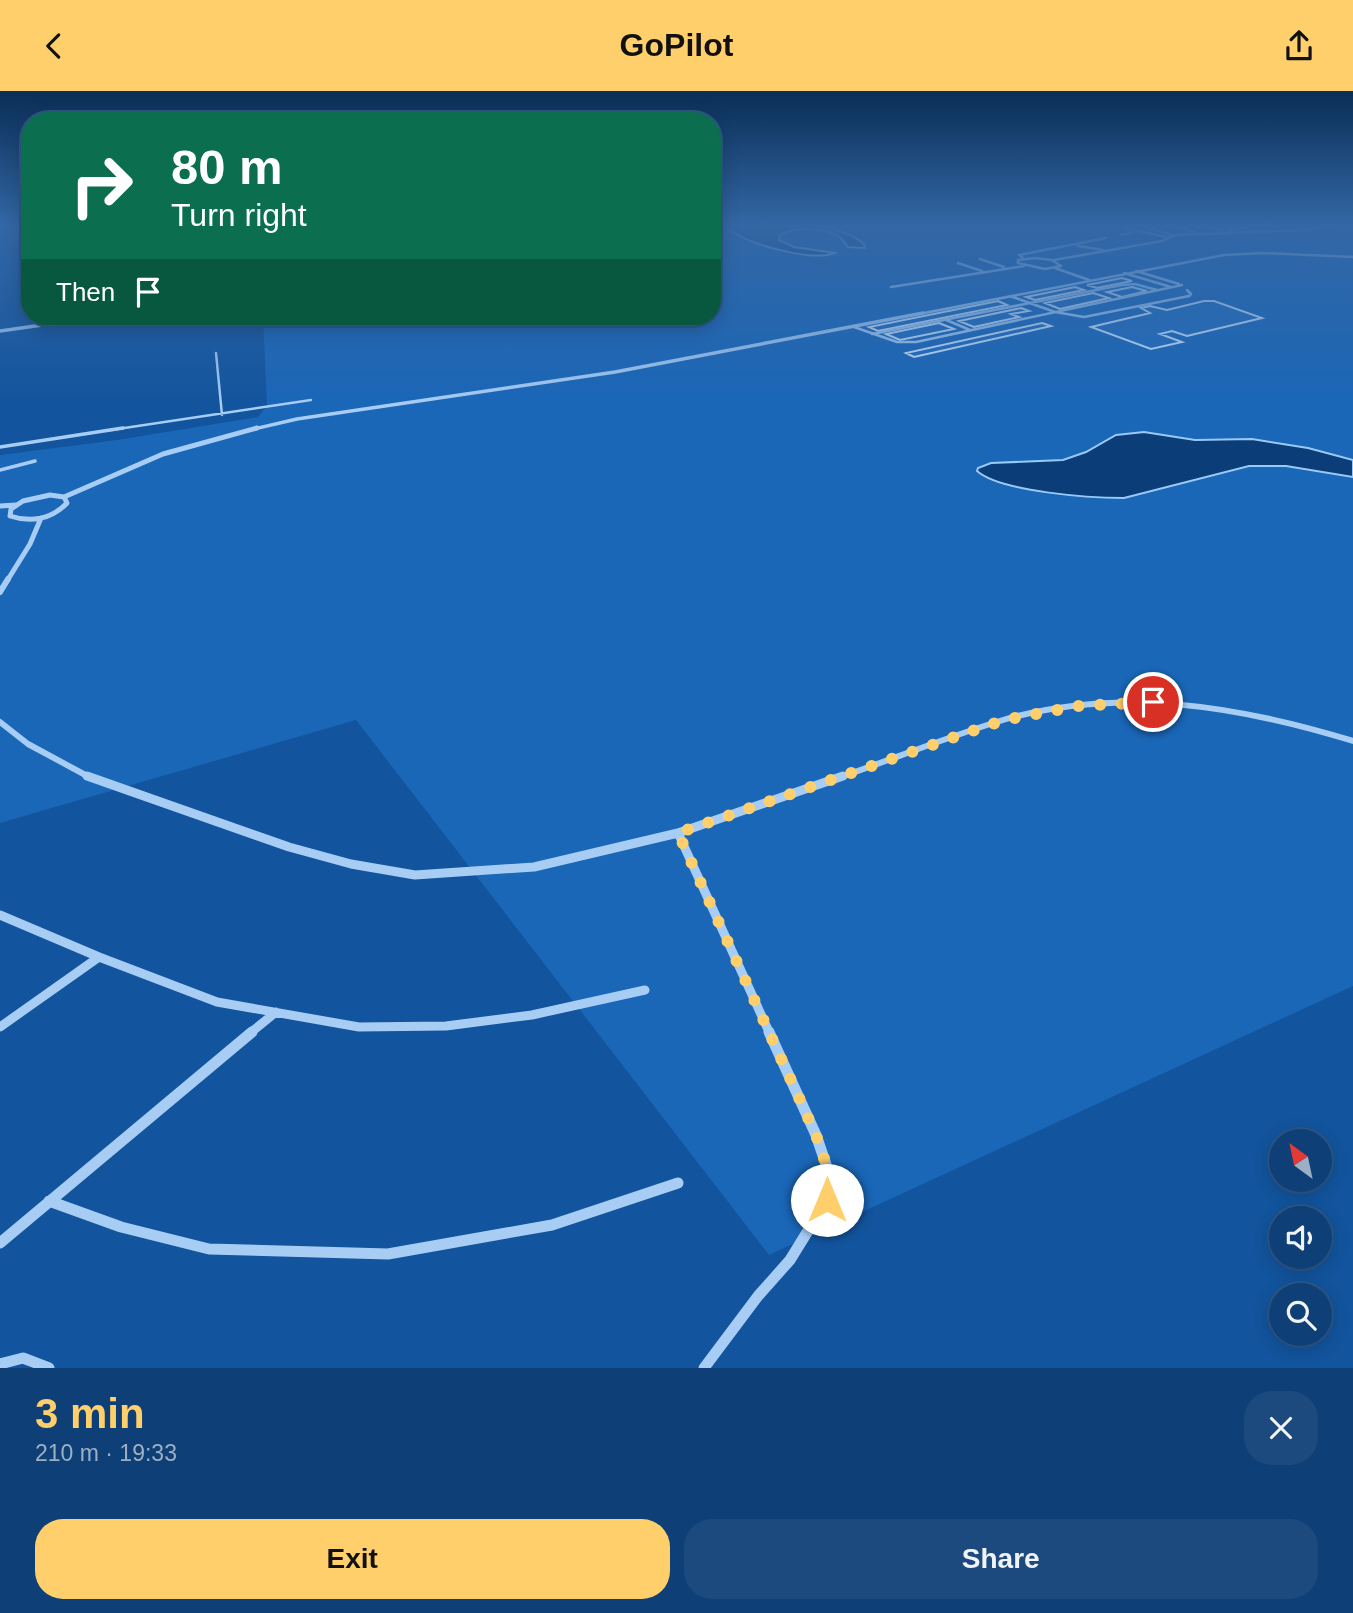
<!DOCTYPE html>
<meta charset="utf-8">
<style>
:root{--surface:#0e3f76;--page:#1c4a7e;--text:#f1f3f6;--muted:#9bafc5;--line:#2e5888;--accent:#ffcf6b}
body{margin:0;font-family:Arial,sans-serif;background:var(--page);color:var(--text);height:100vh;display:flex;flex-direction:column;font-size:26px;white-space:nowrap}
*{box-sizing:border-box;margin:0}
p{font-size:23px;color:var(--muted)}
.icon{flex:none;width:38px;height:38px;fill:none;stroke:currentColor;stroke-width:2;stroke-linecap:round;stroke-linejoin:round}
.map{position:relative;height:1277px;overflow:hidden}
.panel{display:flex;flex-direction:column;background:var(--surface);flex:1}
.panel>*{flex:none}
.top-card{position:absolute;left:21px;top:21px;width:700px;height:214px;border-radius:28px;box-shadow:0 4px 18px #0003,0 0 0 2px var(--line);background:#0b6e4f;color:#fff;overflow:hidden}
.needle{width:46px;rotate:327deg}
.fabs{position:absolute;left:1269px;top:1038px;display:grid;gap:14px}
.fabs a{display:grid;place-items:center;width:63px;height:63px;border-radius:50%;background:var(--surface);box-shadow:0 4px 18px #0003,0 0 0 2px var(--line);font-size:35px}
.pin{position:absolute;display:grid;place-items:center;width:60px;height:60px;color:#fff;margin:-30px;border:4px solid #fff;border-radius:50%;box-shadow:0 2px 7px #0007}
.me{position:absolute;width:77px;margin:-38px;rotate:0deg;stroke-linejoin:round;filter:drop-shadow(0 0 5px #0008)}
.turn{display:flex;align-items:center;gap:24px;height:147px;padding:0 35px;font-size:32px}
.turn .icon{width:91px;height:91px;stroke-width:2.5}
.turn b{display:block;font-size:49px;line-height:60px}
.then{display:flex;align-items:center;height:66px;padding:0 35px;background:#0003;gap:14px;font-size:26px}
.round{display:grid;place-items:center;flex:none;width:74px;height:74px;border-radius:28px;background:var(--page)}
.headline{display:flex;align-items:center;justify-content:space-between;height:119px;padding:0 35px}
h1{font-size:42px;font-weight:600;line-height:52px;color:var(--accent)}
.cta{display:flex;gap:14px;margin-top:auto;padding:14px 35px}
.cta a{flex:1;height:80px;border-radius:28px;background:var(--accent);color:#111;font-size:28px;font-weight:600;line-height:80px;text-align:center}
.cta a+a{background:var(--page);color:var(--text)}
header{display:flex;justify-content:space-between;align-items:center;height:91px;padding:0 35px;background:var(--accent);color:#111;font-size:32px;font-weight:600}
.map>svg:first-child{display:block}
.green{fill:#1a66b7}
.water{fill:#0b3e79;stroke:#9ac9f7;stroke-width:2}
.building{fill:#206bbc;stroke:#d0e7fe;stroke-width:2}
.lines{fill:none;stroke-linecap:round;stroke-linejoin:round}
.lane-far1{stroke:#a8cdf4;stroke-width:2.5}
.lane{stroke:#a8cdf4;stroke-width:3.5}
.street-far5{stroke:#a8cdf4;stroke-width:2.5}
.street-far4{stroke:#a8cdf4;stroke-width:3.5}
.street-far3{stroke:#a8cdf4;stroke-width:5}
.street-far2{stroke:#a8cdf4;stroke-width:6}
.street-far1{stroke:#a8cdf4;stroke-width:9}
.street{stroke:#a8cdf4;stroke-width:11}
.route{stroke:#ffcf6b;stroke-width:12;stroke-dasharray:0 21.6}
</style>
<header><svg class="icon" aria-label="back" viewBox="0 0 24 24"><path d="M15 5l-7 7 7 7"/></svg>GoPilot<svg class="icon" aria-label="share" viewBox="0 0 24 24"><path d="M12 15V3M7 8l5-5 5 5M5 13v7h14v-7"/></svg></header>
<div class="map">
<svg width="1353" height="1277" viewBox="0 0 1353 1277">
<rect width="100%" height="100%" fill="#12549d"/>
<path class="green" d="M712,134H1353V895L769,1164L356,629L0,732V364L117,349L258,326L267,315L263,226H712Z"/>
<path class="water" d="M723,134C764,134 831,125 864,153L865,157L848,156C845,153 844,150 841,147C828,136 792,135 779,145V149L794,156L835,162C815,170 766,157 746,148C739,145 733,140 726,138Z
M1144,341L1195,349L1252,348L1308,357L1353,369V386L1286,375H1249L1124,407C1091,407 1001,401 977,380L978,377L991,372L1063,369L1086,361L1116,344Z"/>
<path class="building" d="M1122,187L1132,190L1097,197L1087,194Z
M1075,196L1084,199L1035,209L1026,206Z
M1132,196L1147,200L1122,206L1107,201Z
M1093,202L1109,207L1060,218L1045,212Z
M998,210L1007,214L878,240L869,236Z
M1204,210H1214L1262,227L1187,245L1172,240L1160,243L1182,251L1151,258L1091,236L1150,222L1141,217L1150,215L1167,219Z
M1021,217L1029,220L1011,223L1019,226L974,236L959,230Z
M939,232L954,238L900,249L886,243Z
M1042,232L1051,235L914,266L906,262Z"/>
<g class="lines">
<path class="lane-far1" d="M1136,134L1173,144
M1168,134L1195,141
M1198,134L1222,139
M0,135L30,137
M1325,136L1338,134
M1125,137L1166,146
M1228,139L1256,134
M1121,144L1132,142L1125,137L1135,134
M1078,155L1103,159
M1023,167L1019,164L1106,147
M1035,167L1052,169L1061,175L1045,178L1018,172V169Z
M980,168L1004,176
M1054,169L1162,150L1175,144L1306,139L1328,134
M958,172L982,180
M1055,177L1089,189
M1136,180L1179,193
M1124,182L1171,196
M891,196L1024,175
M1010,205L1055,221L1084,226L1189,205L1191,203L1187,199
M944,228L970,239
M854,236L897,251H916L1182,194
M872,243L1122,194L1135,193L1157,199
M216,262L222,324
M111,339L311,309"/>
<path class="lane" d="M0,356L123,337
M0,379L35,370"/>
<path class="street-far5" d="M914,224L1224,164L1263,162L1353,166"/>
<path class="street-far4" d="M0,240L98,226
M250,339L297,328L615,281L923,222"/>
<path class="street-far3" d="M50,404L64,406L67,412C52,428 31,432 10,425L11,418L23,410Z
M64,406L163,363L257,337
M0,415L16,414
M7,490L30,453L41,427"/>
<path class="street-far2" d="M0,501L8,488
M0,631L28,653L91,687
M838,687C893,668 947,646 1003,629C1120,595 1239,615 1353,650"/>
<path class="street-far1" d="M87,685L289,756L351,773L415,784L534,776L678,742L843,685
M678,742L770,943
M0,824L99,866L217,911L359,936L446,935L532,924L645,899
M0,936L99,866
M249,943L276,921"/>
<path class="street" d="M49,1110L121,1136L209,1158L388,1163L552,1134L678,1092
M0,1152L252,941
M0,1273L23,1267L49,1277
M704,1277L758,1205L790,1169L827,1109L831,1088L816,1044L769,941"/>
</g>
<linearGradient id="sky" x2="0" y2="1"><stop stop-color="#0a2e56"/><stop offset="0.43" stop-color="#3367a5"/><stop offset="1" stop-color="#3367a5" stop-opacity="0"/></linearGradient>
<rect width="1353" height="313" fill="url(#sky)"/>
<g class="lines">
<path class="route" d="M827,1109L831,1088L816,1044L678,742L1004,629L1078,615L1153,611"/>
</g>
</svg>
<div class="fabs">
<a><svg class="needle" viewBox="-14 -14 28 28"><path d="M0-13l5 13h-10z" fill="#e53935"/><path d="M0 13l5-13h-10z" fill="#9bafc5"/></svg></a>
<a><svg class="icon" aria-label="sound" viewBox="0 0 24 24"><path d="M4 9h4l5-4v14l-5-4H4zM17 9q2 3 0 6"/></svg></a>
<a><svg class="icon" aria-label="search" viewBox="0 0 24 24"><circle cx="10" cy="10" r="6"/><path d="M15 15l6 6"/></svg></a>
</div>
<div class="pin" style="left:1153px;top:611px;background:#d93025"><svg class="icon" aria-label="arrive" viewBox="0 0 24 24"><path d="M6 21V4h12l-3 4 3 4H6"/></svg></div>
<svg class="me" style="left:827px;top:1109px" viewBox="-20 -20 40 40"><circle r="19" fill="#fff"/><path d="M0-13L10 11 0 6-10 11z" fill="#ffcf6b"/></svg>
<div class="top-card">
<div class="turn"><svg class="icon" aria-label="right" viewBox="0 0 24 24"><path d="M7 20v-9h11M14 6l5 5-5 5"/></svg><div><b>80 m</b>Turn right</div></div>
<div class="then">Then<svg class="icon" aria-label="arrive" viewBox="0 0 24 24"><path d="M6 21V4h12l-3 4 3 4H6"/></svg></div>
</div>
</div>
<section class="panel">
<div class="headline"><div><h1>3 min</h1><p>210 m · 19:33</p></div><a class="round"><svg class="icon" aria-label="close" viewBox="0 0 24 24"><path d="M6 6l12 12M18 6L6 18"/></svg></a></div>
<div class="cta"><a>Exit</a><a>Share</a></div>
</section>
